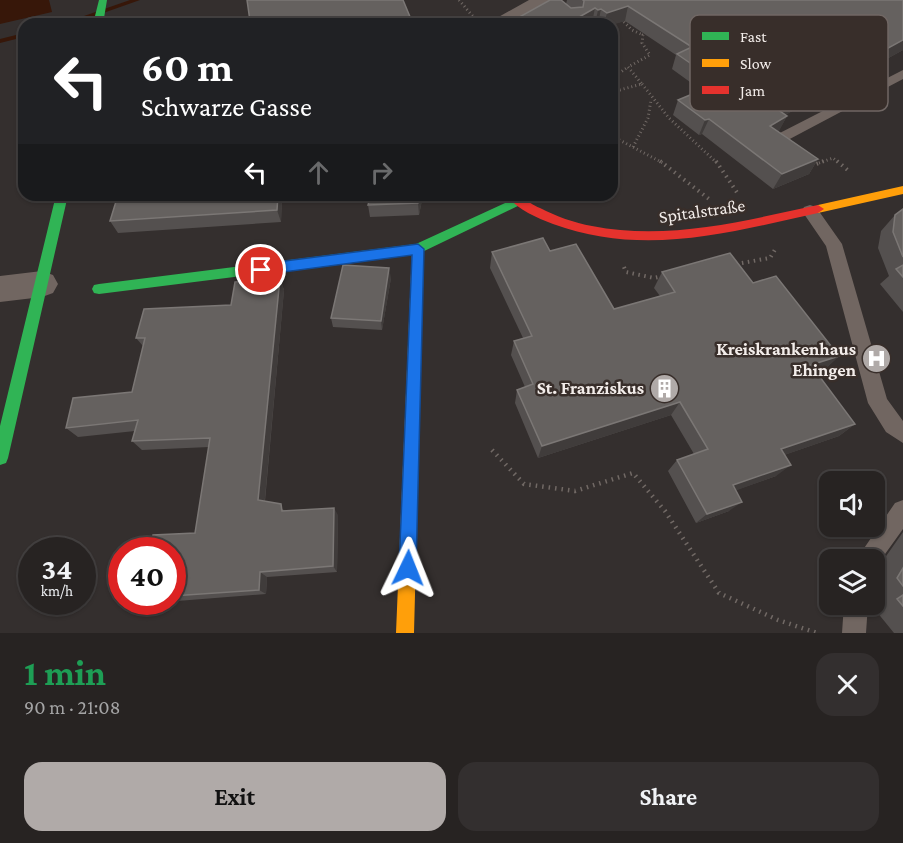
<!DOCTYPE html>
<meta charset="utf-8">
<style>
:root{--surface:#272322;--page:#332f2f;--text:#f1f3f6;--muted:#a4a4a5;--line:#434040;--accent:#b0aaa8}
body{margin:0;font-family:"Crimson Pro",serif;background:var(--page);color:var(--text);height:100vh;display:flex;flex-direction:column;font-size:22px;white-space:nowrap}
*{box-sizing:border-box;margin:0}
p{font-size:20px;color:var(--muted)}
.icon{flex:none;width:33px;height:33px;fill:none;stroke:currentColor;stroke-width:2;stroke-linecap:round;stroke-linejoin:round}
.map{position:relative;height:633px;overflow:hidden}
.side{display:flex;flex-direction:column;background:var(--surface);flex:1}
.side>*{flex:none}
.hud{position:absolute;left:18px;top:18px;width:600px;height:183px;border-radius:18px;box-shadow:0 2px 4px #0004,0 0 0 2px var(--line);background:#202124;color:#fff;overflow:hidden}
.tools{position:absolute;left:819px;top:471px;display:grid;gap:12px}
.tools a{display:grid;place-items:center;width:66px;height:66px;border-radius:12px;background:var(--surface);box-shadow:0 2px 4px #0004,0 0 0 2px var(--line);font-size:30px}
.speed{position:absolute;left:18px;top:537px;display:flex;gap:12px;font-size:30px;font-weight:700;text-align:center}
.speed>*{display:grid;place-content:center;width:78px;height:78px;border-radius:50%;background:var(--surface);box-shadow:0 2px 4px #0004,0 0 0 2px var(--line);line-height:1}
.speed small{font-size:15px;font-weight:400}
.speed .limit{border:9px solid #d22;background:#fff;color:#111}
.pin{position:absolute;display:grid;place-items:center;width:51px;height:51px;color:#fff;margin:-26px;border:3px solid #fff;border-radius:50%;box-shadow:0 2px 6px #0007}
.me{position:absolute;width:66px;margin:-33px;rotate:2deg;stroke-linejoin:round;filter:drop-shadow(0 0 4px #0008)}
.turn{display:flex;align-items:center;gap:21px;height:126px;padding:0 24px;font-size:27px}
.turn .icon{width:78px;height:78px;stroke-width:2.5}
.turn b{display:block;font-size:42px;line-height:51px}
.lanes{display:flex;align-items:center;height:57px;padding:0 24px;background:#0003;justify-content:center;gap:30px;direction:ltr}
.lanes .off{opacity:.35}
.round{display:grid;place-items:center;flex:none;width:63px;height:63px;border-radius:18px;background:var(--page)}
.overview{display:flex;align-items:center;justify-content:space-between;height:102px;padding:0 24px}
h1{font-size:36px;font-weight:700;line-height:45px;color:#1e9e55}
.action{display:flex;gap:12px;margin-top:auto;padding:12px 24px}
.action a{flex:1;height:69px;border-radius:18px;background:var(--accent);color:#111;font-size:24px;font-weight:700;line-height:69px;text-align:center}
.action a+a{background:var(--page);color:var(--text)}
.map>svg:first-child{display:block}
.water{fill:#371709}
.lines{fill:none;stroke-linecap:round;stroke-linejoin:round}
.stream{fill:#371709;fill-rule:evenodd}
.path-far2{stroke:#716965;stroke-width:3;stroke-dasharray:1 3;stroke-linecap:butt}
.path-far1{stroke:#716965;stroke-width:4;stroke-dasharray:1.5 4.5;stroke-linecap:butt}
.path{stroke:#716965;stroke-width:4.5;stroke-dasharray:1.5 5;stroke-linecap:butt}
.lane{fill:#716661;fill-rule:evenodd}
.street{fill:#716661;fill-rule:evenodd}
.fast{fill:#30b455;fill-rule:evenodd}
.slow{fill:#ff9f0a;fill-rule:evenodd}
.jam{fill:#e5322d;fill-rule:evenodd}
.wall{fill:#54504f}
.shaded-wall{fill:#403c3b}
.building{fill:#65615f;stroke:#7b7775;stroke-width:1.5}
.route{fill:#1a73e8;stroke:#114b97;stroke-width:1.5}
.labels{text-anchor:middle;stroke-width:5;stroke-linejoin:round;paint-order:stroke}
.street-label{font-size:18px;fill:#f3edea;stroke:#382e2a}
.poi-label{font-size:18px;font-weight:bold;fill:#f3edea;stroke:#382e2a;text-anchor:end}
.key{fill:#382e2a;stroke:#706764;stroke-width:1.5}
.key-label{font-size:16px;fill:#f3edea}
</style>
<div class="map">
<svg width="903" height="633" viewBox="0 0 903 633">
<rect width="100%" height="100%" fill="#342f2e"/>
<path class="water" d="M0,0H49L52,12L0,24Z"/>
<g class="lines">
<path class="stream" d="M130,0H140L72,24H61Z
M24,33V37L0,43V39Z"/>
<path class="path-far2" d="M459,0L476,20
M621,19L632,30L643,35
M612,78L628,67
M642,84L669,118L717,163
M612,92L642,84L628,67L650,55L642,43L643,35L649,33
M612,136L663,163
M633,147L648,118L651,100
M819,163L833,158L839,163"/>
<path class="path-far1" d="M660,161L709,199
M716,161L738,194
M837,161L850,172
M811,166L824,161
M736,264L770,258L776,248
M624,267L626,272L654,278L663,276"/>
<path class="path" d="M492,450L524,484L575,491L633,473L665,511L719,593L778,620L817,633"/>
<path class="lane" d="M903,70V79L786,141L793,148L791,151H781L768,141L770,138Z
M810,205L816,207L842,244L887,399L903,421V443L886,432L868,403L826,246L802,211L804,207Z
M903,500V529L875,568L874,560H856L895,503Z
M844,604H868L866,633H842Z"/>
<path class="street" d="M529,0H556L553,5L519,24H492L495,19Z
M42,271L53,275L58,284L53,293L42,297L0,302V276Z"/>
<path class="fast" d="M99,0H107L103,24H93Z
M56,195H68L8,458L6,463L0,465V426Z
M518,197L522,198L524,201L522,204L418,254L99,294L94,293L92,289L94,285L99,284L416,244Z"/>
<path class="slow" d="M903,186V194L818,213L812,209L818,205Z
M418,244L424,249L414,633H396L412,249Z"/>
<path class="jam" d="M507,195C523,195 526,202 540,208C556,216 574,223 592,226C668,241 743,221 818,205L824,209L818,213C728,233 643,257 553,224C536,217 517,210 507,195Z"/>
</g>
<path class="wall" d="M567,0H903V50L785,115L787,116L778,132L818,159L809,174L773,189L702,134L699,135L673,115L678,100L701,90L672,69L676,55L625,21L612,24H593L592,23L590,24H507L566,4Z
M118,195H282L281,222L118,233L110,221Z
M423,195L419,215L370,217L368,205Z
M903,209V312L880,284L889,276L878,248L881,231L895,215Z
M550,251L614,309L660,296L654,288L662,272L753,283L839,356L824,370L817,373L855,424L839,436L784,455L776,476L736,490L729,511L696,523L668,471L677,460L694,454L671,415L538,458L515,403L517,390L525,387L511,355L514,341L523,338L490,268L492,252Z
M280,278L284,290L265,501L286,511L338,515L337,572L267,577L266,594L152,603L148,602H172V550L195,533L209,447L142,450L132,441L135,431L78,437L66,428L132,392L143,346L136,338L231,305Z
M391,278L382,330L333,327L331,318Z
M903,532V633H894L872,606L883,599L874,589V583L886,566L882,562Z"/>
<path class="shaded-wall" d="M628,6L625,21L612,25V24H604L607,13Z
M595,8L592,23L590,24H567Z
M601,9L598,24H595L598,10Z
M903,40V50L769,124L777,109Z
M787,116L779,131L762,141L770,126Z
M709,119L702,134L699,135L705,120Z
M818,159L809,174L773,189L782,174Z
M278,195H282L281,222L277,210Z
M420,195H423L419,215L418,203Z
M389,268L391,278L382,330L381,321Z
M280,278L284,290L264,508L258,500Z
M839,356L824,370L797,379L811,365Z
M680,402L671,415L538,458L542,446Z
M855,424L839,436L767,461L781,449Z
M791,465L776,476L721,496L733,485Z
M742,502L729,511L696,523L707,514Z
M334,508L338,515L337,572L333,566Z
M260,572L267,577L266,594L259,590Z"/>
<path class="building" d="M247,0H403L413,24H261L250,21Z
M550,0H561L571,8L583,7L584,1L583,0H903V40L777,109L787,116L770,126L818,159L782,174L709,119L705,120L678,100L719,83L677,54L692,47L628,6L607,13L601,9L598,10L595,8L567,24H507Z
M118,195H278L277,210L110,221Z
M371,195H420L418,203L368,205Z
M903,209V257L893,232L895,215Z
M543,238L550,251L576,244L614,309L675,292L662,272L730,253L753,283L776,276L839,356L811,365L855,424L781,449L791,465L733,485L742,502L707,514L677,460L708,449L680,402L542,446L517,390L533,384L514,341L532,336L492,252Z
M343,265L389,268L381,321L331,318Z
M903,265V277L896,269Z
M280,278L258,500L281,504L282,511L334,508L333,566L260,572L259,590L172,596V550H151L153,535L195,533L210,438L132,441L138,420L66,428L73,398L132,392L145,338H136L144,309L231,305L235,282Z
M903,568V586L897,578Z
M903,595V606L897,599Z"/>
<path class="route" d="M418,244L424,249L416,568L414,575L408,577L401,575L399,568L412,255L261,275L255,270L261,264Z"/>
<defs>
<symbol id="hospital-disc" viewBox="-11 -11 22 22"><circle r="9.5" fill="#b0aaa8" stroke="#382e2a"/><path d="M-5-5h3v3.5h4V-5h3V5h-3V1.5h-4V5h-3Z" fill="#fff"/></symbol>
<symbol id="building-disc" viewBox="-11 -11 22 22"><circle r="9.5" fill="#b0aaa8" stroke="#382e2a"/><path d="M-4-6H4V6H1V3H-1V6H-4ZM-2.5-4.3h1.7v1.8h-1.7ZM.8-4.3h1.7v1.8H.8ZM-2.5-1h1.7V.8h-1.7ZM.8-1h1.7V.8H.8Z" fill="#fff"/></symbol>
</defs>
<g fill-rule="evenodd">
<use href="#hospital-disc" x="860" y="342" width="33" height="33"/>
<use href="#building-disc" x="648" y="372" width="33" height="33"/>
</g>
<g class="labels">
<g class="street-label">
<text transform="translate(702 211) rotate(-8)" y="6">Spitalstraße</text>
</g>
<g class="poi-label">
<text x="856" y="355">Kreiskrankenhaus<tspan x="856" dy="21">Ehingen</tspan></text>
<text x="644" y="394">St. Franziskus</text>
</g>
</g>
<rect x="690" y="15" width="198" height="96" rx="9" class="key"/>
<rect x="702" y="32" width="27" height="8" fill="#30b455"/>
<rect x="702" y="59" width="27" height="8" fill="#ff9f0a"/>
<rect x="702" y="86" width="27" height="8" fill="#e5322d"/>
<g class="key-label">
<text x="740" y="42">Fast</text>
<text x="740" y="69">Slow</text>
<text x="740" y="96">Jam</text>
</g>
</svg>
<div class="tools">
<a><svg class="icon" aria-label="sound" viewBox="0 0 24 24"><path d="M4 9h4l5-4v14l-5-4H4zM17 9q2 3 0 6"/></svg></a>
<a><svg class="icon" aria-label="layers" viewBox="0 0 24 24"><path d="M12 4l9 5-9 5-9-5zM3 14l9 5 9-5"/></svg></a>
</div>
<div class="speed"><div>34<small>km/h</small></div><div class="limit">40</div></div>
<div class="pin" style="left:261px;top:270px;background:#d93025"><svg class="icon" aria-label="arrive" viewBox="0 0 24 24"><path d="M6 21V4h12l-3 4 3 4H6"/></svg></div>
<svg class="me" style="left:408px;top:568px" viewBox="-20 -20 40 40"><path d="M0-17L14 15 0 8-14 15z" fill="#1a73e8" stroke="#fff" stroke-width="4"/></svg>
<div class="hud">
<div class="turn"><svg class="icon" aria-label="left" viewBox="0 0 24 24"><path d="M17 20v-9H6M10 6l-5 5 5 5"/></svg><div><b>60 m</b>Schwarze Gasse</div></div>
<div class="lanes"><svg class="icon" aria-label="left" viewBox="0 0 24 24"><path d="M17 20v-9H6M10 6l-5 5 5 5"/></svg><svg class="icon off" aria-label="ahead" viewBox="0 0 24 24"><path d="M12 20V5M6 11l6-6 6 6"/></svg><svg class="icon off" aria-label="right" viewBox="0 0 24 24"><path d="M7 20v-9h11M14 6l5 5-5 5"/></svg></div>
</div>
</div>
<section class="side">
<div class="overview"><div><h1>1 min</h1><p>90 m · 21:08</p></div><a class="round"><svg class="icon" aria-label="close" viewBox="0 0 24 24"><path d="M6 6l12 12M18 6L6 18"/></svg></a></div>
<div class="action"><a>Exit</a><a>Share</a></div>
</section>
